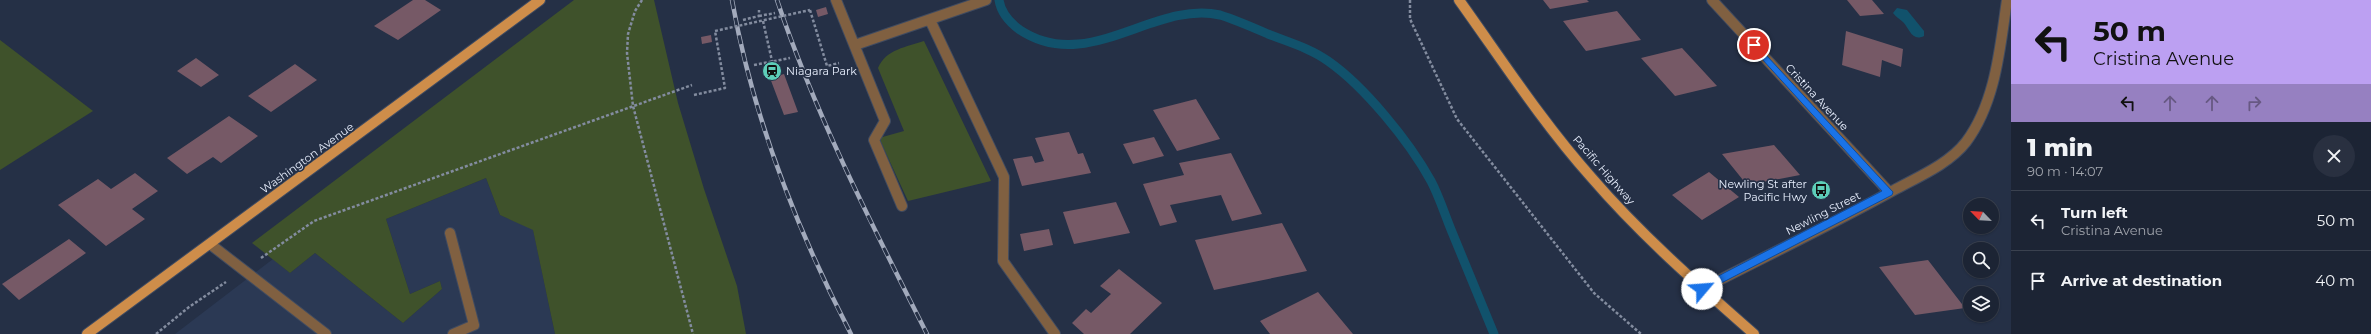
<!DOCTYPE html>
<meta charset="utf-8">
<style>
:root{--surface:#1c2434;--page:#293040;--text:#f1f3f6;--muted:#a0a4ac;--line:#3a414f}
body{margin:0;font-family:Montserrat,sans-serif;background:var(--page);color:var(--text);height:100vh;display:flex;flex-direction:column;font-size:15px;white-space:nowrap}
*{box-sizing:border-box;margin:0}
p{font-size:13px;color:var(--muted)}
.icon{flex:none;width:22px;height:22px;fill:none;stroke:currentColor;stroke-width:2;stroke-linecap:round;stroke-linejoin:round}
.map{position:relative;flex:1;overflow:hidden}
.side{display:flex;flex-direction:column;background:var(--surface);width:360px}
.side>*{flex:none}
.top-card{background:#bca0f2;color:#111;overflow:hidden}
.needle{width:26px;rotate:295deg}
.controls{position:absolute;left:1963px;top:198px;display:grid;gap:8px}
.controls a{display:grid;place-items:center;width:36px;height:36px;border-radius:50%;background:var(--surface);box-shadow:0 1px 3px #0004,0 0 0 1px var(--line);font-size:20px}
.pin{position:absolute;display:grid;place-items:center;width:34px;height:34px;color:#fff;margin:-17px;border:2px solid #fff;border-radius:50%;box-shadow:0 1px 4px #0007}
.me{position:absolute;width:44px;margin:-22px;rotate:63deg;stroke-linejoin:round;filter:drop-shadow(0 0 3px #0008)}
.turn{display:flex;align-items:center;gap:14px;height:84px;padding:0 16px;font-size:18px}
.turn .icon{width:52px;height:52px;stroke-width:2.5}
.turn b{display:block;font-size:28px;line-height:34px}
.lanes{display:flex;align-items:center;height:38px;padding:0 16px;background:#0003;justify-content:center;gap:20px;direction:ltr}
.lanes .off{opacity:.35}
.round{display:grid;place-items:center;flex:none;width:42px;height:42px;border-radius:21px;background:var(--page)}
.head{display:flex;align-items:center;justify-content:space-between;height:68px;padding:0 16px}
h1{font-size:24px;font-weight:800;line-height:30px}
ul{padding:0;list-style:none}
li{display:flex;align-items:center;gap:12px;height:60px;padding:0 16px;border-top:1px solid var(--line)}
li div{flex:1}
li b{display:block;font-size:15px}
li em{font-style:normal}
main{display:flex;flex:1;min-height:0}
.map>svg:first-child{display:block}
.built{fill:#2b3954}
.green{fill:#3f522b}
.water{fill:#11526c}
.lines{fill:none;stroke-linecap:round;stroke-linejoin:round}
.stream{stroke:#11526c;stroke-width:9}
.building{fill:#765966}
.minor-casing{stroke:#404b60;stroke-width:12}
.major-casing{stroke:#404b60;stroke-width:12}
.path{stroke:#838c9f;stroke-width:2.5;stroke-dasharray:3 2;stroke-linecap:butt}
.minor{stroke:#806041;stroke-width:10}
.major{stroke:#ce8d4a;stroke-width:10}
.rail-casing{stroke:#a2aabc;stroke-width:4.5}
.rail{stroke:#253046;stroke-width:3;stroke-dasharray:9;stroke-linecap:butt}
.path-bridge{stroke:#838c9f;stroke-width:2.5;stroke-dasharray:3 2;stroke-linecap:butt}
.route{fill:#1a73e8;stroke:#114b97}
.labels{text-anchor:middle;stroke-width:3.5;stroke-linejoin:round;paint-order:stroke}
.poi-label{font-size:11px;fill:#e8effe;stroke:#253046;text-anchor:start}
.street-label{font-size:11px;fill:#e8effe;stroke:#253046}
</style>
<main>
<div class="map">
<svg width="2011" height="334" viewBox="0 0 2011 334">
<rect width="100%" height="100%" fill="#253046"/>
<path class="built" d="M486,178L500,215L533,229L555,334H175L273,259L290,273L315,253L403,323L442,289L440,281L410,294L386,219Z"/>
<path class="green" d="M574,0H654L678,103L704,189L737,286L746,334H555L533,230L500,215L486,178L386,219L410,294L440,281L442,289L403,323L315,253L290,273L252,243Z
M0,40L93,111L0,170Z
M924,41L991,181L908,201L879,138L904,131L878,68C886,49 907,47 924,41Z"/>
<path class="water" d="M1897,8L1907,10L1924,31V36C1912,42 1909,28 1903,22C1900,19 1896,17 1893,13Z"/>
<g class="lines">
<path class="stream" d="M999,0C1001,13 1009,22 1020,30C1088,75 1154,0 1220,15C1236,20 1252,27 1268,34C1288,42 1310,48 1328,61C1364,86 1409,141 1431,181C1439,196 1445,215 1452,232C1466,266 1480,300 1494,334"/>
</g>
<path class="building" d="M413,0H425L441,10L398,40L374,26Z
M1543,0H1587L1589,2L1550,9Z
M1847,0H1872L1884,14L1860,16Z
M826,7L828,14L818,17L816,10Z
M1617,11L1641,40L1586,51L1563,21Z
M1846,31L1903,49L1901,67L1882,60L1880,77L1842,65Z
M711,35L712,42L702,44L701,37Z
M1682,48L1717,86L1675,96L1641,58Z
M196,58L219,75L201,87L177,71Z
M295,64L317,80L271,112L248,96Z
M784,74L798,112L784,115L770,78Z
M1196,99L1220,139L1177,151L1153,110Z
M229,116L258,136L221,163L213,157L187,174L167,158Z
M1069,132L1078,154L1083,153L1091,173L1022,186L1013,159L1032,156L1035,163L1044,161L1035,138Z
M1154,137L1164,156L1133,164L1123,144Z
M1774,145L1800,175L1747,185L1722,154Z
M1231,153L1262,214L1232,221L1221,195L1170,205L1177,222L1160,226L1143,184L1184,175L1179,163Z
M1709,172L1739,197L1702,220L1672,195Z
M135,173L158,191L132,209L145,219L106,246L58,205L98,179L111,189Z
M1116,202L1130,233L1074,244L1063,212Z
M1282,223L1307,271L1214,290L1195,240Z
M1049,229L1053,245L1024,251L1020,234Z
M69,239L86,253L19,300L2,284Z
M1928,260L1965,308L1915,315L1879,267Z
M1119,269L1162,303L1130,334H1084L1072,323L1086,309L1091,313L1111,294L1100,286Z
M1318,292L1353,334H1270L1260,321Z"/>
<g class="lines">
<defs>
<path id="minor" d="M836,0L885,121L874,140L902,206
M1712,0L1889,192
M930,20L1004,177L1003,261L1055,334
M855,45L986,0
M450,233L474,325L453,334
M210,244L326,334
M1702,289C1766,256 1831,225 1894,190C1918,177 1949,164 1966,142C1996,102 2000,47 2007,0"/>
<path id="major" d="M1459,0C1502,60 1542,122 1591,177C1640,234 1697,284 1754,334
M87,334L540,0"/>
</defs>
<use href="#minor" class="minor-casing"/>
<use href="#major" class="major-casing"/>
<path class="path" d="M642,0L635,11L628,34L627,53L633,106L693,334
M1410,0V19L1457,119L1594,293L1641,334
M810,10L827,66L839,63
M759,16L775,13
M743,20L759,16V10
M763,21L772,61
M754,65L790,58
M694,95L725,88L715,31
M261,258L314,221L692,85
M156,334L189,307L226,282"/>
<use href="#minor" class="minor"/>
<use href="#major" class="major"/>
<defs>
<path id="rail" d="M732,0C753,118 796,228 851,334
M777,0C816,116 872,225 927,334"/>
</defs>
<use href="#rail" class="rail-casing"/>
<use href="#rail" class="rail"/>
<path class="path-bridge" d="M715,31L810,10"/>
</g>
<path class="route" d="M1754,42L1893,192L1892,195L1702,293L1699,292V286L1882,191L1751,47L1750,45Z"/>
<defs>
<symbol id="station-disc" viewBox="-11 -11 22 22"><circle r="9.5" fill="#5dceb9" stroke="#253046"/><path d="M-3-6H3Q5-6 5-4V2Q5 4 3 4L4.5 6H3L1.5 4h-3L-3 6H-4.5L-3 4Q-5 4-5 2V-4Q-5-6-3-6ZM-3.5-4v3h7v-3ZM-3.5 1v1.5H-2V1ZM2 1v1.5H3.5V1Z" fill="#111"/></symbol>
<symbol id="bus-disc" viewBox="-11 -11 22 22"><circle r="9.5" fill="#5dceb9" stroke="#253046"/><path d="M-5-6H5V4H4V6H2V4H-2V6H-4V4H-5ZM-3.5-4V0h7V-4ZM-3.5 1.2v1.5H-2V1.2ZM2 1.2v1.5H3.5V1.2Z" fill="#111"/></symbol>
</defs>
<g fill-rule="evenodd">
<use href="#station-disc" x="761" y="60" width="22" height="22"/>
<use href="#bus-disc" x="1810" y="179" width="22" height="22"/>
</g>
<g class="labels">
<g class="poi-label">
<text x="786" y="75">Niagara Park</text>
<text x="1807" y="188" text-anchor="end">Newling St after<tspan x="1807" dy="13">Pacific Hwy</tspan></text>
</g>
<g class="street-label">
<text transform="translate(1817 97) rotate(47)" y="4">Cristina Avenue</text>
<text transform="translate(307 158) rotate(-36)" y="4">Washington Avenue</text>
<text transform="translate(1604 170) rotate(49)" y="4">Pacific Highway</text>
<text transform="translate(1823 213) rotate(-27)" y="4">Newling Street</text>
</g>
</g>
</svg>
<div class="controls">
<a><svg class="needle" viewBox="-14 -14 28 28"><path d="M0-13l5 13h-10z" fill="#e53935"/><path d="M0 13l5-13h-10z" fill="#a0a4ac"/></svg></a>
<a><svg class="icon" aria-label="search" viewBox="0 0 24 24"><circle cx="10" cy="10" r="6"/><path d="M15 15l6 6"/></svg></a>
<a><svg class="icon" aria-label="layers" viewBox="0 0 24 24"><path d="M12 4l9 5-9 5-9-5zM3 14l9 5 9-5"/></svg></a>
</div>
<div class="pin" style="left:1754px;top:45px;background:#d93025"><svg class="icon" aria-label="arrive" viewBox="0 0 24 24"><path d="M6 21V4h12l-3 4 3 4H6"/></svg></div>
<svg class="me" style="left:1702px;top:289px" viewBox="-20 -20 40 40"><circle r="19" fill="#fff"/><path d="M0-13L10 11 0 6-10 11z" fill="#1a73e8"/></svg>
</div>
<section class="side">
<div class="top-card">
<div class="turn"><svg class="icon" aria-label="left" viewBox="0 0 24 24"><path d="M17 20v-9H6M10 6l-5 5 5 5"/></svg><div><b>50 m</b>Cristina Avenue</div></div>
<div class="lanes"><svg class="icon" aria-label="left" viewBox="0 0 24 24"><path d="M17 20v-9H6M10 6l-5 5 5 5"/></svg><svg class="icon off" aria-label="ahead" viewBox="0 0 24 24"><path d="M12 20V5M6 11l6-6 6 6"/></svg><svg class="icon off" aria-label="ahead" viewBox="0 0 24 24"><path d="M12 20V5M6 11l6-6 6 6"/></svg><svg class="icon off" aria-label="right" viewBox="0 0 24 24"><path d="M7 20v-9h11M14 6l5 5-5 5"/></svg></div>
</div>
<div class="head"><div><h1>1 min</h1><p>90 m · 14:07</p></div><a class="round"><svg class="icon" aria-label="close" viewBox="0 0 24 24"><path d="M6 6l12 12M18 6L6 18"/></svg></a></div>
<ul>
<li><svg class="icon" aria-label="left" viewBox="0 0 24 24"><path d="M17 20v-9H6M10 6l-5 5 5 5"/></svg><div><b>Turn left</b><p>Cristina Avenue</p></div><em>50 m</em></li>
<li><svg class="icon" aria-label="arrive" viewBox="0 0 24 24"><path d="M6 21V4h12l-3 4 3 4H6"/></svg><div><b>Arrive at destination</b></div><em>40 m</em></li>
</ul>
</section>
</main>
